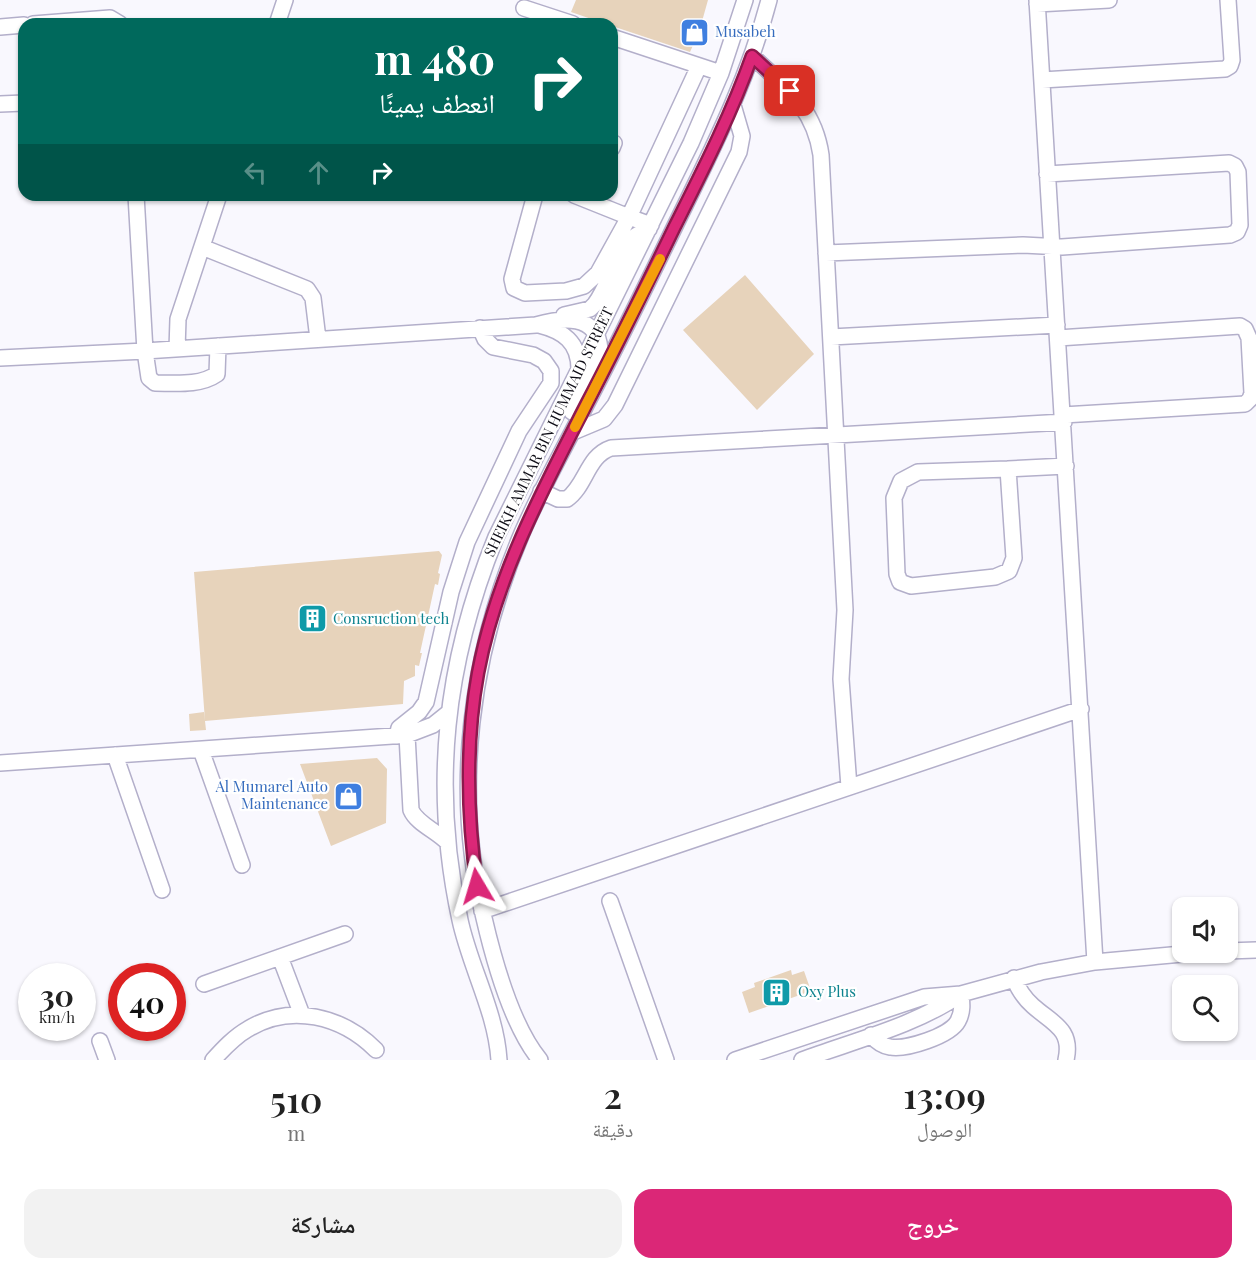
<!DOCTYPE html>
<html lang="ar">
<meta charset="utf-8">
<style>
:root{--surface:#fff;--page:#f2f2f2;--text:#222;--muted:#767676;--accent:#db2777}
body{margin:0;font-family:"Playfair Display","Noto Naskh Arabic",serif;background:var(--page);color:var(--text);direction:rtl;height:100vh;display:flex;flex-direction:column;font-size:22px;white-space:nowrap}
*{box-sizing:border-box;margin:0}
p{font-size:20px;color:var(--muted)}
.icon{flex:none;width:33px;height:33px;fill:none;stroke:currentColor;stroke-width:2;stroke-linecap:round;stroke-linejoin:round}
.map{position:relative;height:1060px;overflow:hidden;direction:ltr}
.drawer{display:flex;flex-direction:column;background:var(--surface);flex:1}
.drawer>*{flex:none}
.hud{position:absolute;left:18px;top:18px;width:600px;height:183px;border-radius:18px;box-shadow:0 2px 4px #0004;direction:rtl;background:#00695c;color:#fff;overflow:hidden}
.tools{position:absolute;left:1172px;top:897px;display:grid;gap:12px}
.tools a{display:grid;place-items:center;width:66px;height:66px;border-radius:12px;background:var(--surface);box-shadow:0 2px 4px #0004;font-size:30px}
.speed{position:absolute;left:18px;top:963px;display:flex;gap:12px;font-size:30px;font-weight:700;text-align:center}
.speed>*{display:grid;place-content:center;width:78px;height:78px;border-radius:50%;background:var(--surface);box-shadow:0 2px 4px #0004;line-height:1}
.speed small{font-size:15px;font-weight:400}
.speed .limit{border:9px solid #d22;background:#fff;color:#111}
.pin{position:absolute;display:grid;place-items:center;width:51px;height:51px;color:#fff;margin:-26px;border-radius:12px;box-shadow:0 3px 9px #0006}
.me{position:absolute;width:66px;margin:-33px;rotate:353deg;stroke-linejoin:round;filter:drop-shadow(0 0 4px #0008)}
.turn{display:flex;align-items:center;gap:21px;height:126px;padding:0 24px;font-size:27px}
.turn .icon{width:78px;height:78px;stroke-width:2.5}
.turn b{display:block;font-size:42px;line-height:51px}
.lanes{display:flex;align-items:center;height:57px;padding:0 24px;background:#0003;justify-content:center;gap:30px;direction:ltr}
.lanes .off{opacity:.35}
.eta{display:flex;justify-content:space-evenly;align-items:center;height:102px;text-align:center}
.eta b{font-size:36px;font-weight:600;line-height:42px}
.action{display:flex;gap:12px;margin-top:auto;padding:12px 24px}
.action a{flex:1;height:69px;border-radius:18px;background:var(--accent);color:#fff;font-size:24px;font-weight:600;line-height:69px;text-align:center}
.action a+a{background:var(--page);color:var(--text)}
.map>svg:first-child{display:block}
.building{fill:#e7d3bb}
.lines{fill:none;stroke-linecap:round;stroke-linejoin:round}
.minor-casing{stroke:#b3afca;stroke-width:18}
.minor{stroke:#fff;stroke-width:15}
.route-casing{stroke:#8e194d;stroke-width:15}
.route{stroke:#db2777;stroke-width:10}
.slow{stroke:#f59e0b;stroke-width:10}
.labels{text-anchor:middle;stroke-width:4.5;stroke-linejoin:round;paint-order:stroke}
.shop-label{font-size:15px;fill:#366cbe;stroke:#fff;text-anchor:start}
.street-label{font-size:15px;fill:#0d0c15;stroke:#fff}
.culture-label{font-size:15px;fill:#0d838f;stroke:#fff;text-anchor:start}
</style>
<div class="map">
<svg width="1256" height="1060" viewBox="0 0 1256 1060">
<rect width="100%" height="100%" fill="#f9f8fe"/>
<path class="building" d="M576,0H708L699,32L690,52L612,26V24H606L571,12Z
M745,275L814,354L757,410L683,330Z
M439,551L442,555L438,573L440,574L438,585L435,584L420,653H422L419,666L415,665V676L404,681L403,704L205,721L194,572Z
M204,712L206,730L190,731L189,714Z
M377,758L387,769L386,823L331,846L300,764Z
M791,970L792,975L804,971L811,991L749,1013L742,992L755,987L754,983Z"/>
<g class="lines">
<defs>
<path id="minor" d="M1037,0L1095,962
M1037,4L1109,0
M524,8L573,24
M33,24L110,18L120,24
M277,24L285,0
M0,27L24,25
M612,37L721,73
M752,56C785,87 814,107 821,155L845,610L841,679L849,787
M1042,80L1225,69L1230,66L1232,60L1228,0
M0,104L24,103
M612,148L614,143
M136,195L145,351L149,378L155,383C175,383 200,386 217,374L218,346
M535,195L512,279L514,288L525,293L566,291L584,286L598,273L629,217L574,195
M651,225L629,217L699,66
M202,247L307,289L313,298L318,339
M826,253L1023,245L1062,247L1230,235L1237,232L1240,225L1238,172L1235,166L1229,163L1047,174
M564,315L590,309L595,304C613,280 617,239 649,229
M539,325C563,331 579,342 579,369
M831,337L1057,325
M1058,338L1240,326L1245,329L1249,338L1252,393L1250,399L1245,404L1063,415
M177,349L178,319L219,195
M0,358L145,351L536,325C561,318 598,313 600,350L572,412
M573,432L604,419L615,405L739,152L742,136L733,105
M1008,469L1014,558L1009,571L995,577L911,586L900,582L897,574L894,498L901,481L918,472Z
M1008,469L1066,466
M541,491L558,499H567C586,486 587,456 611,448L1064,422
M407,735L411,810C417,824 437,831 448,843
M397,736L399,728L419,712L426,702L451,592L467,542L519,431L551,383V371L544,361L533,355L493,347L485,339L480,328
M201,750L242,865
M115,755L162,890
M0,763L407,735L433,725L448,713
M610,901L666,1060
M482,911L1081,709
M1227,951L1256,950
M280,957L302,1015
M1014,978C1018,989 1024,998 1033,1006C1052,1023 1073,1029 1066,1060
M204,984L345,934
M871,1035C876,1041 882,1046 890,1047C906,1050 950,1036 958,1021C963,1012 962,1003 961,994
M100,1041L107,1060
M213,1060C223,1049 234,1037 248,1029C291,1003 342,1016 376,1050
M499,1060C496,1012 470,967 460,920C431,786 445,663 496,537L691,143L721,73L745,0
M540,1060C512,1026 494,961 484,918C452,790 471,653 522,533C541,489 565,447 586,405C617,346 646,286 675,226C711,152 748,80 769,0
M735,1060L924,997L961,994L1041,972L1095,962L1204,952
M802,1060C853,1041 917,1025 961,994"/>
</defs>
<use href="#minor" class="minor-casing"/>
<use href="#minor" class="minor"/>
</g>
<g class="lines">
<defs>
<path id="route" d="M477,886C467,815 465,744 478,673C496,577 542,491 586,405C617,346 646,286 675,226C703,170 731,115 752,56L790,91"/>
</defs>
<use href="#route" class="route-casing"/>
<use href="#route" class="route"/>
<path class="slow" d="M575,427L660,259"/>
</g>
<defs>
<symbol id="shop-square" viewBox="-11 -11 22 22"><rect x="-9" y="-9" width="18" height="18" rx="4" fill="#3f7fe0" stroke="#fff"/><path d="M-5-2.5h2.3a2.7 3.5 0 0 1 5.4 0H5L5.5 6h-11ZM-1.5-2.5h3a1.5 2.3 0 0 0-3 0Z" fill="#fff"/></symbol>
<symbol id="building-square" viewBox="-11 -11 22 22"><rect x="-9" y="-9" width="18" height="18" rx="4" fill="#0f9aa8" stroke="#fff"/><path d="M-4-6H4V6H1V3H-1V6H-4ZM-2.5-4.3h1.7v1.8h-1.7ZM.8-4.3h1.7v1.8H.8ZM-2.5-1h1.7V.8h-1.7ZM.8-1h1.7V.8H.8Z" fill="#fff"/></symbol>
</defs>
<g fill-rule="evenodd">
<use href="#shop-square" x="678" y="16" width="33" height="33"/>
<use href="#building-square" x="296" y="602" width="33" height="33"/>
<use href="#shop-square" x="332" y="780" width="33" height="33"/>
<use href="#building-square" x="760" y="976" width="33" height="33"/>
</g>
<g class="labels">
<g class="shop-label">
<text x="715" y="37">Musabeh</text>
<text x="328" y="792" text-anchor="end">Al Mumarel Auto<tspan x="328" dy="17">Maintenance</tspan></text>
</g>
<g class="street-label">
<text transform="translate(549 432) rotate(-64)" y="5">SHEIKH AMMAR BIN HUMMAID STREET</text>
</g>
<g class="culture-label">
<text x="333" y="624">Consruction tech</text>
<text x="798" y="997">Oxy Plus</text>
</g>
</g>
</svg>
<div class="tools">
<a><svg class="icon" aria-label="sound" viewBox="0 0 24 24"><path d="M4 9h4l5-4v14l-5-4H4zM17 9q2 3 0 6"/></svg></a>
<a><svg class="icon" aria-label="search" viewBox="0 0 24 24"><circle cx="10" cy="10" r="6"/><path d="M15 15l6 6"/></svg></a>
</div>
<div class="speed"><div>30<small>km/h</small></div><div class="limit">40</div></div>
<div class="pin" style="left:790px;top:91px;background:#d93025"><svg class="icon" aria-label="arrive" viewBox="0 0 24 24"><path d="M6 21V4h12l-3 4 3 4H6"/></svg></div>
<svg class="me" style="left:477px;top:886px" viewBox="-20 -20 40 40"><path d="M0-17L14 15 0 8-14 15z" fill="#db2777" stroke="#fff" stroke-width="4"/></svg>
<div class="hud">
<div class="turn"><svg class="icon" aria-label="right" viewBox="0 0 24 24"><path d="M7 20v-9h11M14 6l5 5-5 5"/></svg><div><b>480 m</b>انعطف يمينًا</div></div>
<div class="lanes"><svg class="icon off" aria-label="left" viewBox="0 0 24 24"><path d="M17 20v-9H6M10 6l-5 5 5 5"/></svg><svg class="icon off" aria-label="ahead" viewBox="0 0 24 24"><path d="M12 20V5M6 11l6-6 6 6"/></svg><svg class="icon" aria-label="right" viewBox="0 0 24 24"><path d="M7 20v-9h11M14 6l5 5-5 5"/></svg></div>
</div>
</div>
<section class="drawer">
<div class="eta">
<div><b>13:09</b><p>الوصول</p></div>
<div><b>2</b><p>دقيقة</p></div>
<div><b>510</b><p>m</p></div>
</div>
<div class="action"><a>خروج</a><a>مشاركة</a></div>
</section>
